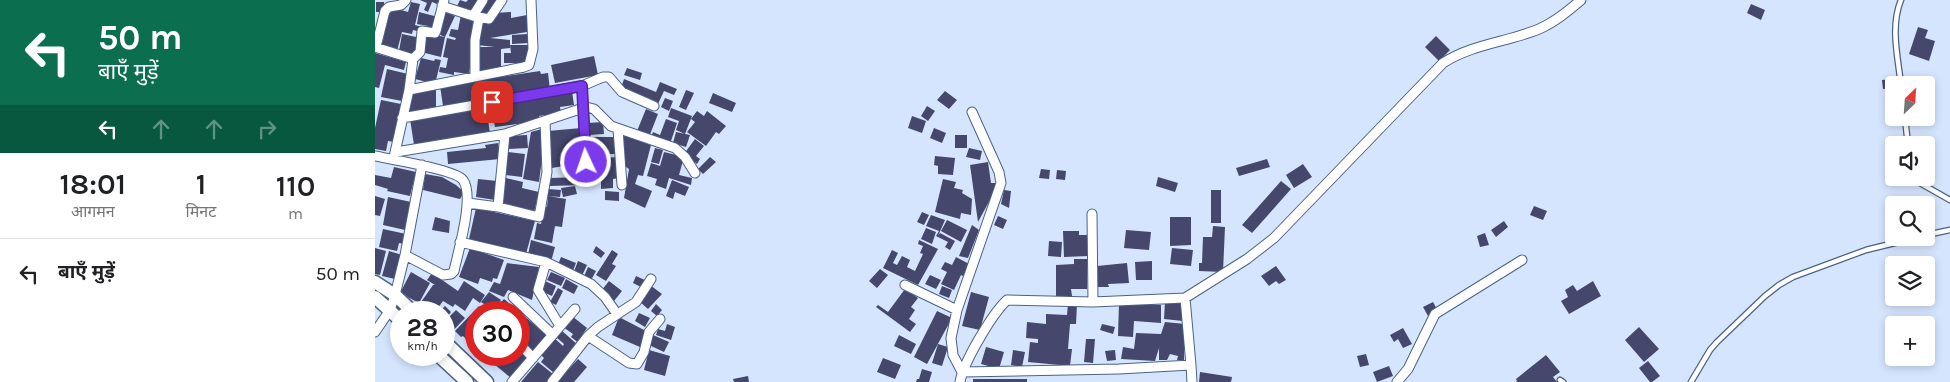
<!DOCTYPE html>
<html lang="hi">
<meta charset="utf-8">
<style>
:root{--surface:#fff;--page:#f6f6f6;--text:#202124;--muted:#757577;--line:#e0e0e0}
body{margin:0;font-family:Karla,"Noto Sans Devanagari",sans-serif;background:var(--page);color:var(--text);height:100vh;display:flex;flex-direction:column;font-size:19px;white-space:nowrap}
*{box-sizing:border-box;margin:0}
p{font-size:16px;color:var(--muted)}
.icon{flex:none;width:28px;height:28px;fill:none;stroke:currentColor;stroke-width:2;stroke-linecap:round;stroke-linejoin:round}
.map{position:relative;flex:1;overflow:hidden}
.sheet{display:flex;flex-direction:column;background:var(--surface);width:375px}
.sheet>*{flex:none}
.banner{background:#0b6e4f;color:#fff;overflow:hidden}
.needle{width:32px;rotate:25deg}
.buttons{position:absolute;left:1510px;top:76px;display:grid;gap:10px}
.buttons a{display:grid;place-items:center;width:50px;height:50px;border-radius:5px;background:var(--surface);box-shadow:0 2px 8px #0003;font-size:25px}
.speed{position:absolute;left:15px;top:301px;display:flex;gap:10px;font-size:25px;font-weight:700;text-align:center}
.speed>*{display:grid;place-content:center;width:65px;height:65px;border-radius:50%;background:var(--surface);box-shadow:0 2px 8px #0003;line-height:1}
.speed small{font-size:12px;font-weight:400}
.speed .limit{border:8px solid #d22;background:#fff;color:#111}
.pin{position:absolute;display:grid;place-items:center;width:42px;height:42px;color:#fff;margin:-21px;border-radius:10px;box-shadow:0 2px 8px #0006}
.me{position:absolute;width:55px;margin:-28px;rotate:357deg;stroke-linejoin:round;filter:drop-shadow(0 0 4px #0008)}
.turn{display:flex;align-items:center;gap:18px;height:105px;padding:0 15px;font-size:22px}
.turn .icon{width:65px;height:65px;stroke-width:2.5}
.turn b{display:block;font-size:35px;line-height:42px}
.lanes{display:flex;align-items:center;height:48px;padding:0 15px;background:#0003;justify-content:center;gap:25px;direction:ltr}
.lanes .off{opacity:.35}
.eta{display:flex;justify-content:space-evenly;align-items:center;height:85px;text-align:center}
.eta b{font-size:30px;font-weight:600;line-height:35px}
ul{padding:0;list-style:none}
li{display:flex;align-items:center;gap:15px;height:70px;padding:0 15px;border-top:1px solid var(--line)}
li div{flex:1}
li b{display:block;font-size:19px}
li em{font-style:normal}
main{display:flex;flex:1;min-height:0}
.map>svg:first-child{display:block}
.building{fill:#45476d}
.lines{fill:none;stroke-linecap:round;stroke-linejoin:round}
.lane-casing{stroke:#4c6285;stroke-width:7}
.street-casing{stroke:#4c6285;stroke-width:11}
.secondary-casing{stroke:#4c6285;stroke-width:15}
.lane{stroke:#fff;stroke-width:4.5}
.street{stroke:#fff;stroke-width:9}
.secondary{stroke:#fff;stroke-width:12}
.route-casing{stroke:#51269a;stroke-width:12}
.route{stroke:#7c3aed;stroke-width:9}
</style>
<main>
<section class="sheet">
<div class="banner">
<div class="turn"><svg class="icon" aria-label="left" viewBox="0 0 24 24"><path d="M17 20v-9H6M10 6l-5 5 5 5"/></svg><div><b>50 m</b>बाएँ मुड़ें</div></div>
<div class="lanes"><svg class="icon" aria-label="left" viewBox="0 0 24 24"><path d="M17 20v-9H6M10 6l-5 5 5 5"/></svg><svg class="icon off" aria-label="ahead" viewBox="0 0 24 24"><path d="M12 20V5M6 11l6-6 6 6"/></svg><svg class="icon off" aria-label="ahead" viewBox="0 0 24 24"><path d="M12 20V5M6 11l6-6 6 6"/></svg><svg class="icon off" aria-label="right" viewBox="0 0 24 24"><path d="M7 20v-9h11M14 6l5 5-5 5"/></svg></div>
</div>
<div class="eta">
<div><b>18:01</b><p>आगमन</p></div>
<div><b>1</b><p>मिनट</p></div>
<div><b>110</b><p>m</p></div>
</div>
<ul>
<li><svg class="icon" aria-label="left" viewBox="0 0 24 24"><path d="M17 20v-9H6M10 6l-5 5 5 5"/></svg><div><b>बाएँ मुड़ें</b></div><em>50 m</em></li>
</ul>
</section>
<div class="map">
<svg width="1575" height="382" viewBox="0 0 1575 382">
<rect width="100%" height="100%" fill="#d6e5fe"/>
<path class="building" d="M45,0H64L62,4L57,2L53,12L49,10L52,3Z
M85,0L91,2L93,0H106L99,15L82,6Z
M109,0H125L113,18L102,11Z
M1,2H9V12H1Z
M36,2L45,4L40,25L47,27L46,32L38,30L37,34L27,32L22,51L6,47L16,7L33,12Z
M1376,4L1390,10L1386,20L1372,13Z
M44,12L63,17L59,32L52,31L53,26L42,24Z
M70,12L80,16L70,37L66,57L46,52L50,33L70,37L61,33Z
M136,12V18L152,15V32L115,38L135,40V48L126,49V69L101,71L103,47H120L102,45L105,20L119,21L120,13Z
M86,15L102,19L94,74L79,72V75L64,72L65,67L71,68L73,58L68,57L72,38L80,40L81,38L74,36L76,29L83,30Z
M1543,27L1553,30L1550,38L1560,41L1554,61L1534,54Z
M27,34L46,38L42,55L24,51Z
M153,34L154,43L137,44V35Z
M1061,36L1075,50L1064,61L1050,47Z
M135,45H154V63H129V53H136Z
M0,53L31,62L29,70L10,65L4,88L0,87Z
M219,56L223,75L180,83L176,65Z
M46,58L59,61L60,59L66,60L60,84L40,79Z
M252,68L267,73L265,80L249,75Z
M12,69L33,74L27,101L6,97Z
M165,71L166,74L173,73L175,90L68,106L65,86Z
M249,79L281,92L285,82L302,89L299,95L289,91L283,104L246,88Z
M1516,79L1517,88L1508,89L1507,80Z
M61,88V107L32,113L38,92Z
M311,90L319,93L311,110L304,107Z
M197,91L199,105L185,107L186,113L164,116L165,121L120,127L116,106Z
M570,91L582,100L574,109L562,100Z
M338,93L361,103L357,112L334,103Z
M290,98L298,101L294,111L286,107Z
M6,100L26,104L19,142L13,141L11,151L0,149V128Z
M552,106L560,111L553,121L546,116Z
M111,107L115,133L39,145L35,119Z
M296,108L317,116L310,134L301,130L304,121L293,117Z
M271,109L283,114L274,137L262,131Z
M322,111L329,116L332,111L351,126L344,134L341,132L331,146L312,132L320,122L316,119Z
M537,116L551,121L547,133L533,128Z
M291,119L302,123L295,144L276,137L278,132L285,135Z
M228,122L229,134L213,135L212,123Z
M206,128L208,147L196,148L197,156H205L206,163L177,168L173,131Z
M559,128L571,133L567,143L555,138Z
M167,129L168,151L164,182L148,179L156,132Z
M301,132L315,135L311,147L298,143Z
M152,135L153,148L133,149L132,136Z
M249,135L276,145L268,176L263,175L260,184L277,191L270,208L249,198L254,169L248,165Z
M580,135H592V148H580Z
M213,137H241V154H226V159L215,160Z
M320,139L329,146L321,156L325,159L322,164L309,154Z
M123,143L125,159L73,164L72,152L111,148L110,145Z
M280,148L288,150L284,164L276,162Z
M594,148L607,151L605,160L591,157Z
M133,152L150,154L147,177L130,175Z
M289,152L309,157L304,175L317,178L316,185L294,178L291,189L280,185L282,179L272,176L276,163L285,166Z
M560,156L580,158L578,175L563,174V166L559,165Z
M243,157L244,178L238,179V188L226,189V182L216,183L215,174L229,173L228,158Z
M335,157L341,162L328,174L323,169Z
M892,159L895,167L864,176L861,168Z
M613,162L616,183H621L616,198L603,222L595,165Z
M928,164L937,177L919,188L911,175Z
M19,167L41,172L35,196L12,191L13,189L0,185V175L16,178Z
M666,169L675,170L674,179L664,178Z
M682,170L691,171L690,180L681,179Z
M50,174L67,177L81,185L89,192L85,199L48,190Z
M210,177V185L174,186V178Z
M783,177L803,183L800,192L781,186Z
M131,178L148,182L147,188L164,192L159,212L126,204Z
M103,179L122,181L120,200L101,197Z
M568,179L581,182L579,188L588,190L587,193L597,199L596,215L586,213L585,219L560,212Z
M297,180L314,187L310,196L300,192L298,199L291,196Z
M906,181L916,189L877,233L867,225Z
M200,186L202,194L188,197L186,188Z
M173,189L186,190L185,197L172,196Z
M629,190L636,191L634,208L626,204Z
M836,190H846V223H836Z
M230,191L244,192V201L230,200Z
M0,196L10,199L5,216L0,215Z
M173,196L191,199L187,227L173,225L180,226L177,243L159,239L162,223L166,224L169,206L172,207Z
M13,197L36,202L30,230L8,225Z
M1159,206L1172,211L1168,220L1155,215Z
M101,208L160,221L151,254L94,239Z
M547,212L554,215L549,225L542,222Z
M556,215L570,220L563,236L565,233L580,241L575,250L570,247L573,242L561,236L564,231L551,226Z
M623,216L632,220L628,229L619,225Z
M60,217L75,221L74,233L57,230Z
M795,217H816V245L795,246Z
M572,220L592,230L586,242L566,231Z
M1129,221L1133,227L1121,237L1116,230Z
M597,225L604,230L593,258L584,256Z
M838,226L850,227L848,272L824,271V263H827L828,237H837Z
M551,228L561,232L557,244L546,239Z
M8,229L31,234L29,244L24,243L22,251L4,247Z
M751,230L776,232L774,250L749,248Z
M688,231H704V235H712L713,256L689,257Z
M1110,233L1114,245L1105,247L1102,236Z
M156,240L180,247L176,262L153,255Z
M544,240L563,249L543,285L508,268L517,250L523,253L518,263L522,265L527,256L535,260L532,267L540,271L548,254L545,253L548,246L543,244Z
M674,241L687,242L686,257L673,256Z
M221,246L230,253L226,258L218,252Z
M0,248L11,251L5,275L0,274Z
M95,248L129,260L122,279L118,278L117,282L105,278L103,284L84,277Z
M797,248L818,250L816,266L795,264Z
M237,250L243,254L237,264L241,266L231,281L221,275Z
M14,251L27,255L20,279L7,276Z
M186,257L201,263L197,273L182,267Z
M581,257L596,265L590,277L586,275L579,290L566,284L572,272L566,269L570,262L577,265Z
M699,259H712V289H696L697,296H681V265L699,264Z
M203,261L212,265L206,278L198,274Z
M777,261V280H761L760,262Z
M132,263L164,267L157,300L133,290L129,297L114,291L119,282L125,284Z
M752,263L754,283L733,284L734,287H723L722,266Z
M901,266L911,280L904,284L901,281L894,286L886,276Z
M213,267L221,271L215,282L208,279Z
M505,269L513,275L502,288L494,281Z
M36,272L55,283L44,303L25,293Z
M176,272L190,278L186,286L172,280Z
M57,273L83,291L89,281L110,295L105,303L98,298L90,311L80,304L78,307L68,301L60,312H56L44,305L58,285H60L52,280Z
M555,275L566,280L561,289L550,284Z
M261,276L272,281L270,289L258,283Z
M191,279L203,286L199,294L187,288Z
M170,281L181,286L177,296L166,291Z
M234,281L247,291L239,301L226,291Z
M1218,281L1226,296L1194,314L1186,301L1193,297L1190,290L1198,285L1202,291Z
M275,285L287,294L273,309L264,301Z
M567,286L577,290L574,298L564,294Z
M183,288L188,291L181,305L175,302Z
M530,289L543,298L536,307L540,310L534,319L541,324L535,332L501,307L503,305L513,312Z
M114,292L126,300L118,310L106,302Z
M596,292L614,297L605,330L587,326Z
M129,299L174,337L160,353L145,341L147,339L144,337V312H117Z
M790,302L807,303L808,321L789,319Z
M1058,302L1063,311L1053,316L1048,307Z
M693,303L702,304L701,324H695L693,349H697L695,366L653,362L655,342L663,343V339L651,338L652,322L671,324V314L692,315Z
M744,303L786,305V323L759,321L758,337L743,336Z
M281,304L287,310L282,316L276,311Z
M70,306L76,312L69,320V312H64Z
M104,306L111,312H101V322L94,330L101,323V349L88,336L86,337L80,331Z
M81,310L90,318L73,336L69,332V322Z
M562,311L577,318L552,364L539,357Z
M264,313L275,318L270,327L260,321Z
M197,316L212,328L207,335L210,337L205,344L196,337L198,334L188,327Z
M244,317L271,331L265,347L237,335Z
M790,322L810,324L809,360H802L803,356L795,354L792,360H784V348L780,361L746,359L748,347L759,349L761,333L786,334Z
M292,324L300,327L296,340L281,335L283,329L290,331Z
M727,324L740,327L738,334L725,330Z
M1264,327L1284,349L1269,362L1250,340Z
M1028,328L1037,344L1028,348L1023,339L1019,342L1015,335Z
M186,330L203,345L179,373L166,362L169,358L163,352L177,336L188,346L189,344L180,336Z
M278,335L294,342L289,352L274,345Z
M524,335L541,344L536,354L519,346Z
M711,339H720L718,363L709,362Z
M563,344L573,347L567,366L557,363Z
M144,347L154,355L136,378L119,364L127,355H144Z
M611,347L629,352L624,369L606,364Z
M274,350L295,356L290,376L269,370Z
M638,350L650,352L647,367L636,365Z
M740,350L741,360L732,361L730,351Z
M991,354L994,365L985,367L982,356Z
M1171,355L1185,372L1178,377L1182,382H1141L1142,381L1141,379Z
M508,358L526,365L520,379L502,372Z
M203,359L212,367L199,382H182Z
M1273,361L1285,376L1277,382H1275L1264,368Z
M163,362L178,374L172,382H146Z
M1014,366L1018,376L1002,382L998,372Z
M547,369L557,372L554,382H541L542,379H544Z
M825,372L857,377L856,382H824Z
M373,376L374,382H359L358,379Z
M598,379H652V382H598Z"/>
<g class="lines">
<defs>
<path id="lane" d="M1526,85C1523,57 1515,27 1526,0
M1530,118L1533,145
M1539,178L1545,183L1575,200
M1551,235L1575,230
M1185,380L1188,382
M1316,382L1335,350L1342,342L1390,296L1404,285L1418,277L1491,250L1540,238"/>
<path id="street" d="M67,6L98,16L114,19L127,0
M98,16L108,0
M0,47L38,59L34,90L19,157
M1,47L10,11L14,7L26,5L31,0
M38,59L45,52L47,31L60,33L61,31L69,0
M100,77V40L104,18
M207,86L212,180
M34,90L149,67L154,65L158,49L156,0
M27,118L207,86L228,77H234L247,92L279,106
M243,129L247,185
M21,152L130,134L211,107L219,109L236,126L300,148L310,157L320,173
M0,156C15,159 81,170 88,180C100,196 83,252 79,271L76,274L68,275L30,255
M93,203L123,207L164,217L172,172L170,121
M123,207L130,134
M717,214L718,302
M85,242L171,262L216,284L230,297L242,314
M171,262L163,290L185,326
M530,285L582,310
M138,297L178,335
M112,310L115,312
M0,332L15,310L20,295L30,255L47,165
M213,336L223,327L261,302L276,279
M144,343L158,358
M816,365L810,298L872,259L899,238L1068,63C1097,44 1133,42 1164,29C1180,22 1193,11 1206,0
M587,372L578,355L576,338L582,310L626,183L624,172L597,112
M587,372L744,369L816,365L817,382
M137,382L200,309
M177,382L213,336L254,363L262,364L269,352L274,332L285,319
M585,382C588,363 617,314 632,300L718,302L810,298
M1022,382L1033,369L1060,314L1147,260"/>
<path id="secondary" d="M0,282L20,295L38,312
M0,297L26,321
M69,341L112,382
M63,355L92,382"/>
</defs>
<use href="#lane" class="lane-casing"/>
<use href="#street" class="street-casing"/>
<use href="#secondary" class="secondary-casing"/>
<use href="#lane" class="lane"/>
<use href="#street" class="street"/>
<use href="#secondary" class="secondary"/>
</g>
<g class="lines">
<defs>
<path id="route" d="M117,102L207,86L211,162"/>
</defs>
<use href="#route" class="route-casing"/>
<use href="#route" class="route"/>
</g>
</svg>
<div class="buttons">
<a><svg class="needle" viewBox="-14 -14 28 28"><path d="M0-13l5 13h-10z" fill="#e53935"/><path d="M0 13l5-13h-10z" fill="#757577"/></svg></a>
<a><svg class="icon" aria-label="sound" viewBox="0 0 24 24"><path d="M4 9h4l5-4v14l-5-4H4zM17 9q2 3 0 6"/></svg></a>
<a><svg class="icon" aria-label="search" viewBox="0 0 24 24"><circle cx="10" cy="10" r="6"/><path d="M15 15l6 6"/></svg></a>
<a><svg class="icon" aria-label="layers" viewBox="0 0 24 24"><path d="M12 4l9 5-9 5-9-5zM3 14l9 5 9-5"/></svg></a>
<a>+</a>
</div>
<div class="speed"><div>28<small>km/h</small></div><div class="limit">30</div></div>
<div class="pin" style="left:117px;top:102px;background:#d93025"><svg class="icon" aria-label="arrive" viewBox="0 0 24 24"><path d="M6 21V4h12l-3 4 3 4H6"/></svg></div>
<svg class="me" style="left:211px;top:162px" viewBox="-20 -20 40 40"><circle r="17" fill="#7c3aed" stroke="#fff" stroke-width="3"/><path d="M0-11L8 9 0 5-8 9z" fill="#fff"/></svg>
</div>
</main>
